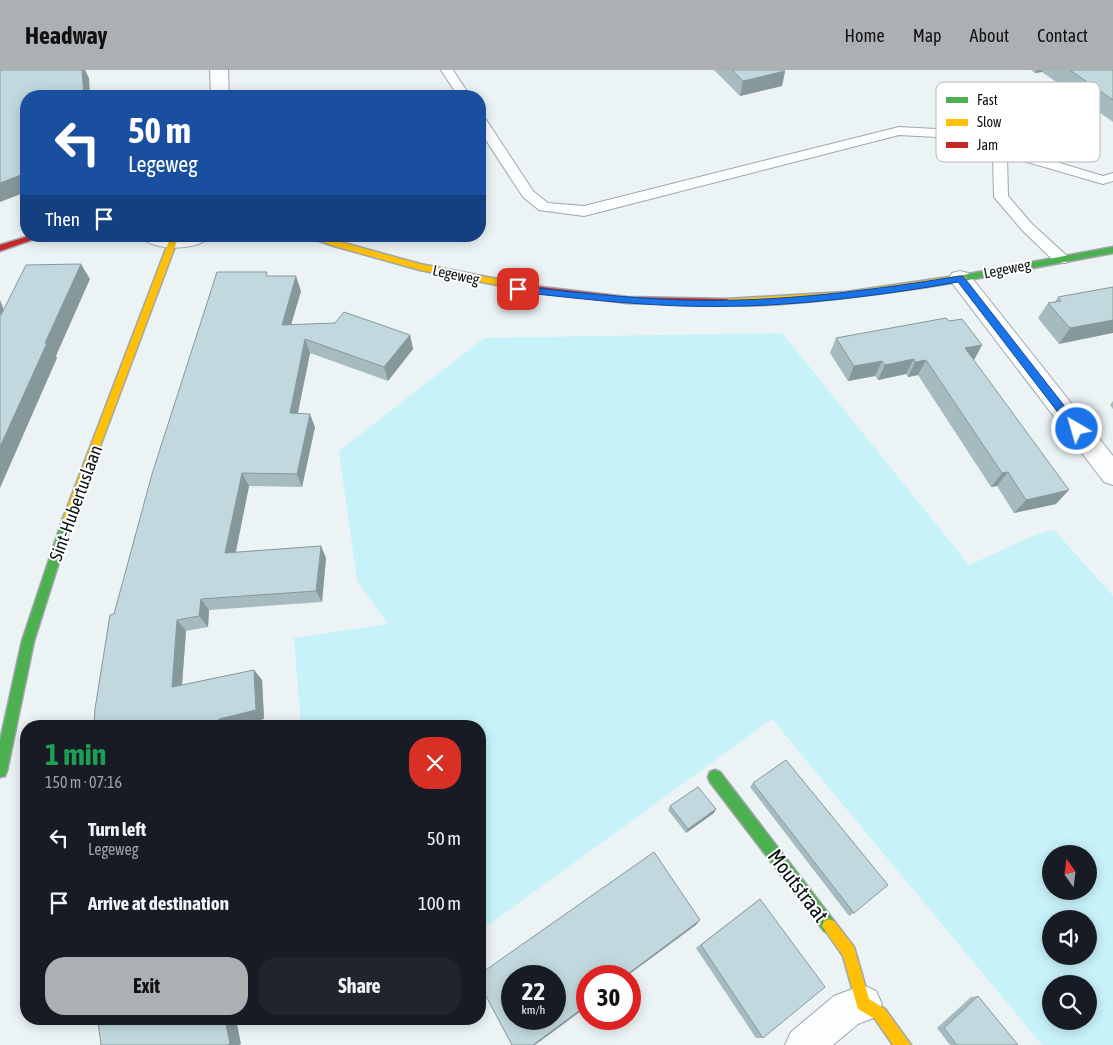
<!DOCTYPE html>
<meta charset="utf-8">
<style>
:root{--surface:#171b24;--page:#20242c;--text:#f1f3f6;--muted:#9ea1a6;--accent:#adb0b3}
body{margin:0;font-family:"Asap Condensed",sans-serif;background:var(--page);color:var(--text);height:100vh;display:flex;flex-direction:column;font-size:19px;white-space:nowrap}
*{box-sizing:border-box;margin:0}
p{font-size:16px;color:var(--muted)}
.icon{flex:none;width:28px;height:28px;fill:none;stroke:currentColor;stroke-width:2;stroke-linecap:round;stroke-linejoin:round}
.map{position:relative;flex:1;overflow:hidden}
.details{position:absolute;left:20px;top:650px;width:466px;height:305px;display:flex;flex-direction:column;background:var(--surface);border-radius:20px;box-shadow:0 2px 12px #0003}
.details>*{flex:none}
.banner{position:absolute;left:20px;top:20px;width:466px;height:152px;border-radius:20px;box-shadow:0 2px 12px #0003;background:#1a4fa0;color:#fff;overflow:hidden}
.needle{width:32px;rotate:346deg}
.fabs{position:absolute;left:1042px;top:775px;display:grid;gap:10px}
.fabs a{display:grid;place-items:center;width:55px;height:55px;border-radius:50%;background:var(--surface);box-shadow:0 2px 12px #0003;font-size:25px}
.speed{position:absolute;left:501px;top:895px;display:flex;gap:10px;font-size:25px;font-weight:700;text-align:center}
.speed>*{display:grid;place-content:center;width:65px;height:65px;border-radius:50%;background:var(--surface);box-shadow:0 2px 12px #0003;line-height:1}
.speed small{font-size:12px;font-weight:400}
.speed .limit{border:8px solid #d22;background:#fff;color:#111}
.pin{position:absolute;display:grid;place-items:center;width:42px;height:42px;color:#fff;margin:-21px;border-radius:10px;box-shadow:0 2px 8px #0006}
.me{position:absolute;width:55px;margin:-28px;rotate:322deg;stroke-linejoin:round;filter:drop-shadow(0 0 4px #0008)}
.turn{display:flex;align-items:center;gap:18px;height:105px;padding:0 25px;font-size:22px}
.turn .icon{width:65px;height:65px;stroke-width:2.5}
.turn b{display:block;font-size:35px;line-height:42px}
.then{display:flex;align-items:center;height:48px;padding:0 25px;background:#0003;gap:10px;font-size:19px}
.round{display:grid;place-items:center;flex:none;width:52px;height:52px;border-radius:20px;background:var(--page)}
.overview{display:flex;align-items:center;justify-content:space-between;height:85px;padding:0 25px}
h1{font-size:30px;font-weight:700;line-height:38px;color:#1e9e55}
.action{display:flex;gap:10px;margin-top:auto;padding:10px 25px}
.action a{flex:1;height:58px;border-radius:20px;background:var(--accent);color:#111;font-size:20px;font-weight:700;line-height:58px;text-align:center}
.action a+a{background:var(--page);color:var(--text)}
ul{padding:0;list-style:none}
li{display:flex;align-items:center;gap:15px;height:65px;padding:0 25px}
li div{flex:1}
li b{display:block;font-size:19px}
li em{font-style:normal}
header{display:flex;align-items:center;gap:30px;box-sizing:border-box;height:70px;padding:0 25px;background:var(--accent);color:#111}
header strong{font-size:24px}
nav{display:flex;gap:28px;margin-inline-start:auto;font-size:18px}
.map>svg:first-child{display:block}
.green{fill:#c8f2fa;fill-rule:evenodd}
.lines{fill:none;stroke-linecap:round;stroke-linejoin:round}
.lane-casing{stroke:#a1a7a8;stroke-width:2}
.street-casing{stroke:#a1a7a8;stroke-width:2}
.fast-casing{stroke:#a1a7a8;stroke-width:3}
.slow-casing{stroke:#a1a7a8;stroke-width:3}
.jam-casing{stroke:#a1a7a8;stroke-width:3}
.lane{fill:#fcfdfe;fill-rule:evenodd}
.street{fill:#fcfdfe;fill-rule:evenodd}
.fast{fill:#4caf50;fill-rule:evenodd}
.slow{fill:#ffc107;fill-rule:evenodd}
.jam{fill:#c62828;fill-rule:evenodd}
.wall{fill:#a6bbbf}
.shaded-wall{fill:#87989b}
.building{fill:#c1d9de;stroke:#87989b;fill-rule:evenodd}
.route{fill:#1a73e8;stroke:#114b97}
.labels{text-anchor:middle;stroke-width:4;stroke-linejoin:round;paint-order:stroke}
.far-street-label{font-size:15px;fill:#0b1011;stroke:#fff}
.street-label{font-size:18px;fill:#0b1011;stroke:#fff}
.near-street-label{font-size:21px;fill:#0b1011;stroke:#fff}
.key{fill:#fff;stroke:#b6b7b8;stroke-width:1}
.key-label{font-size:14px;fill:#0b1011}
</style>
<header>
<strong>Headway</strong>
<nav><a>Home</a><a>Map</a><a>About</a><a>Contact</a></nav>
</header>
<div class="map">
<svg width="1113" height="975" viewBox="0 0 1113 975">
<rect width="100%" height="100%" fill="#ebf3f5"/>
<path class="green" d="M782,263L969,495L1035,465L1054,460L1113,526V975H1042L772,649L480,861V656H301L294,568L388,554L357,511L339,381L484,268ZM1051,784H1089V821H1051ZM1051,849H1089V886H1051ZM1051,914H1089V951H1051Z"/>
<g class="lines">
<defs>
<path id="lane" d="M441,0H453L470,26H458Z
M1068,24L1073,25L1074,28L1073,31L1022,67L1010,78L1103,106L1113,103V111L1103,114L1007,86L1008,126L1032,154L1066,185L1069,189L1066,193H1056L1022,160L994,127L993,82L936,67L899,65L584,146L539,140L523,127L480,61V47L485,48L533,121L548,133L584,136L899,57L936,59L997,75L1012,61L1063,25Z"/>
<path id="street" d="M210,0H228L229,26H211Z
M141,166H210C200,181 151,182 141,166Z
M960,201L968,203L1113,386V415L1104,412L952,213L949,208L952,203Z
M863,915L876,921L882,934L876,947L858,954L833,975H785L791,962L834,926Z"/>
<path id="fast" d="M1113,177V183L963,211L959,208L963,205Z
M67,446L71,448L72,451L34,571L7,701L5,706L0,707V671L22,571L63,448Z
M715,700L720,702L834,851L836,856L834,861L829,863L824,861L710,712L708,707L710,702Z"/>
<path id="slow" d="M305,166H319L420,194L533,216L537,219L533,222L420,200L334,176Z
M173,168L177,171L72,451L71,454H63L62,451L169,171Z
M963,205L967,208L966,210C938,217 736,245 722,232L727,229L846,222Z
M829,849L834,851L854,877L869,929L885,939L911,975H893L875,949L858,939L843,886L822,856L824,851Z"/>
<path id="jam" d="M29,166H43L0,181V175Z
M533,216L627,227L727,229L732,232L727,235L627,233L530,221L529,219Z"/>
</defs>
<use href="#lane" class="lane-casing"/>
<use href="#street" class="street-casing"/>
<use href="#fast" class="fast-casing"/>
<use href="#slow" class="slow-casing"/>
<use href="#jam" class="jam-casing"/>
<use href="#lane" class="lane"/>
<use href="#street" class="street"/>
<use href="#fast" class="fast"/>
<use href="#slow" class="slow"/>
<use href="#jam" class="jam"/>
</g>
<path class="wall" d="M714,0H784L785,1L782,16L740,26Z
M1031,0H1113V52L1042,2L1035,3Z
M268,206L301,221L291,254L410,265L413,279L388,311L310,283L298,343L315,357L302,417L249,416L236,482L321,476L326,488L322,532L209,540L208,557L186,561L182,615L254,600L262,610L264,649L94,656L114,544Z
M1113,217L1059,274L1038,248L1048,233L1055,232L1058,227Z
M949,251L982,275L974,290L1056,434L1014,443L997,416L991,417L918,305L908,307L906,304L878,310L875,306L848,311L830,283L836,268Z
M1113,331V339L1110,335Z
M753,713L854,843L849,846L750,717Z
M670,736L716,739L714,743L686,763L668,740Z
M760,829L763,968H756L696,878Z
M978,926L1018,975H950L937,958L971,927Z"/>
<path class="shaded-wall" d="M82,0H85L89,8L90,26H84Z
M1037,0H1043L1042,2L1035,3Z
M785,1L782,16L740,26L743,11Z
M26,103V122L0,132V113Z
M81,194L90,209L56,286L57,288L0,418V377L45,273Z
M296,206L301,221L287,269L282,255Z
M0,230L12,260L1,245L0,242Z
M1113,250V263L1059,274L1070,258Z
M410,265L413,279L388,311L384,297Z
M305,269L310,283L295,357L290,343Z
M982,275L974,290L965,278Z
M914,289L906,304L878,310L885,295Z
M926,290L918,305L908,307L915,292Z
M882,291L875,306L848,311L854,296Z
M310,344L315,357L302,417L297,404Z
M1008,402L997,416L991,417L1002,403Z
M242,403L249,416L233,495L225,483Z
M1069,420L1056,434L1014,443L1026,430Z
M321,476L326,488L322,532L316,521Z
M201,529L209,540L208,557L199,546Z
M177,550L186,561L181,627L172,617Z
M254,600L262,610L264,649L236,656H220L219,649Z
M716,739L714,743L686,763L688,759Z
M700,850L696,855L627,906H625Z
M588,934V936L535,975H533Z
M225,949H236L241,974L239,975H227Z"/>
<path class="building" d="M0,0H82L84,26H26V103L0,113Z
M732,0H784L785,1L743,11Z
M1070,0H1113V30Z
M81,194L45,273H47L0,377V242L1,245L26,195Z
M217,202H267L266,206H296L282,255L335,253L344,242L410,265L384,297L305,269L290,343L310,344L297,404L242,403L225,483L321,476L316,521L201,529L199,546L177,550L172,617L254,600L256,640L219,649L220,656H94L95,639L110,545L114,544L152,404Z
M1113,217V250L1070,258L1048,233L1061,231L1058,227Z
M946,248L949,251L962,249L982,275L965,278L1069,420L1026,430L1008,402L1002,403L926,290L915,292L914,289L885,295L882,291L854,296L836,268Z
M786,690L888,815L854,843L753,713Z
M698,717L716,739L688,759L670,736Z
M654,782L700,850L625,906H588V934L533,975H512L480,915V904ZM512,906H555V949H512Z
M760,829L825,917L763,968L701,875Z
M978,926L1018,975H957L944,958Z
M106,949H225L230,974L227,975H101L98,952Z"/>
<path class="route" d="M960,206H963L1080,356V362H1073L958,212C867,228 774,239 681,236C627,234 572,228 518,222L514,219L518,216C572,222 626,228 681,230C774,233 868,221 960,206Z"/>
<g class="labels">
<g class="far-street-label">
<text transform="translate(1007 199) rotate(-11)" y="5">Legeweg</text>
<text transform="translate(456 205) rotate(12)" y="5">Legeweg</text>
</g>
<g class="street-label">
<text transform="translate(76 433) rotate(-70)" y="6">Sint-Hubertuslaan</text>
</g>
<g class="near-street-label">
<text transform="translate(798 816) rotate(53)" y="7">Moutstraat</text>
</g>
</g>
<rect x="936" y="12" width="164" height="80" rx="8" class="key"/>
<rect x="946" y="27" width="22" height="6" fill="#4caf50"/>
<rect x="946" y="49" width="22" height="7" fill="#ffc107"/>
<rect x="946" y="72" width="22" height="6" fill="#c62828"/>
<g class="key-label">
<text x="977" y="35">Fast</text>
<text x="977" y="57">Slow</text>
<text x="977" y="80">Jam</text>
</g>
</svg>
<div class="fabs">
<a><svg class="needle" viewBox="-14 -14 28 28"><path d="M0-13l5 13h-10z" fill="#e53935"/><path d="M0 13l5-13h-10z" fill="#9ea1a6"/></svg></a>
<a><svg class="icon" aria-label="sound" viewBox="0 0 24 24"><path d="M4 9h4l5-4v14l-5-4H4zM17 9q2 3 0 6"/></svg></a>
<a><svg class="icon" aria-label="search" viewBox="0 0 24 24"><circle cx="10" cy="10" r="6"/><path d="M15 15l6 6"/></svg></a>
</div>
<div class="speed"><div>22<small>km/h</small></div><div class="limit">30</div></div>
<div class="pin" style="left:518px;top:219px;background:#d93025"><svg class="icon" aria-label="arrive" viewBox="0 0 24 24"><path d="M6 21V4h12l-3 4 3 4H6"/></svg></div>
<svg class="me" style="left:1077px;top:359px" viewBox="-20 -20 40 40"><circle r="17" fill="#1a73e8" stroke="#fff" stroke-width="3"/><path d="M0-11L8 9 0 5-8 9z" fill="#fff"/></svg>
<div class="banner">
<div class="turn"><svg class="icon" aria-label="left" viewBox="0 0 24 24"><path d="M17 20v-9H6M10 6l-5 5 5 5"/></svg><div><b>50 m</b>Legeweg</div></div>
<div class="then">Then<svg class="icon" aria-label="arrive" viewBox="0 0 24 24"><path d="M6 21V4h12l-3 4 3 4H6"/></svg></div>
</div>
<section class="details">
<div class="overview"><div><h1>1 min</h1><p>150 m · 07:16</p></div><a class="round" style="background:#d93025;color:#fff"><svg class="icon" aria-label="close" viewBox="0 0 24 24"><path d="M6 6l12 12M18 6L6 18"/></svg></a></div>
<ul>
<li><svg class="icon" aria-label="left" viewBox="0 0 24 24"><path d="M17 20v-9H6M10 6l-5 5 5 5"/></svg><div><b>Turn left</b><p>Legeweg</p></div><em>50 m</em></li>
<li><svg class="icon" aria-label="arrive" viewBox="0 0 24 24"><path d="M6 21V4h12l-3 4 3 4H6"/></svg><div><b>Arrive at destination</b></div><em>100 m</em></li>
</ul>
<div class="action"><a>Exit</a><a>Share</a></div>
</section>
</div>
